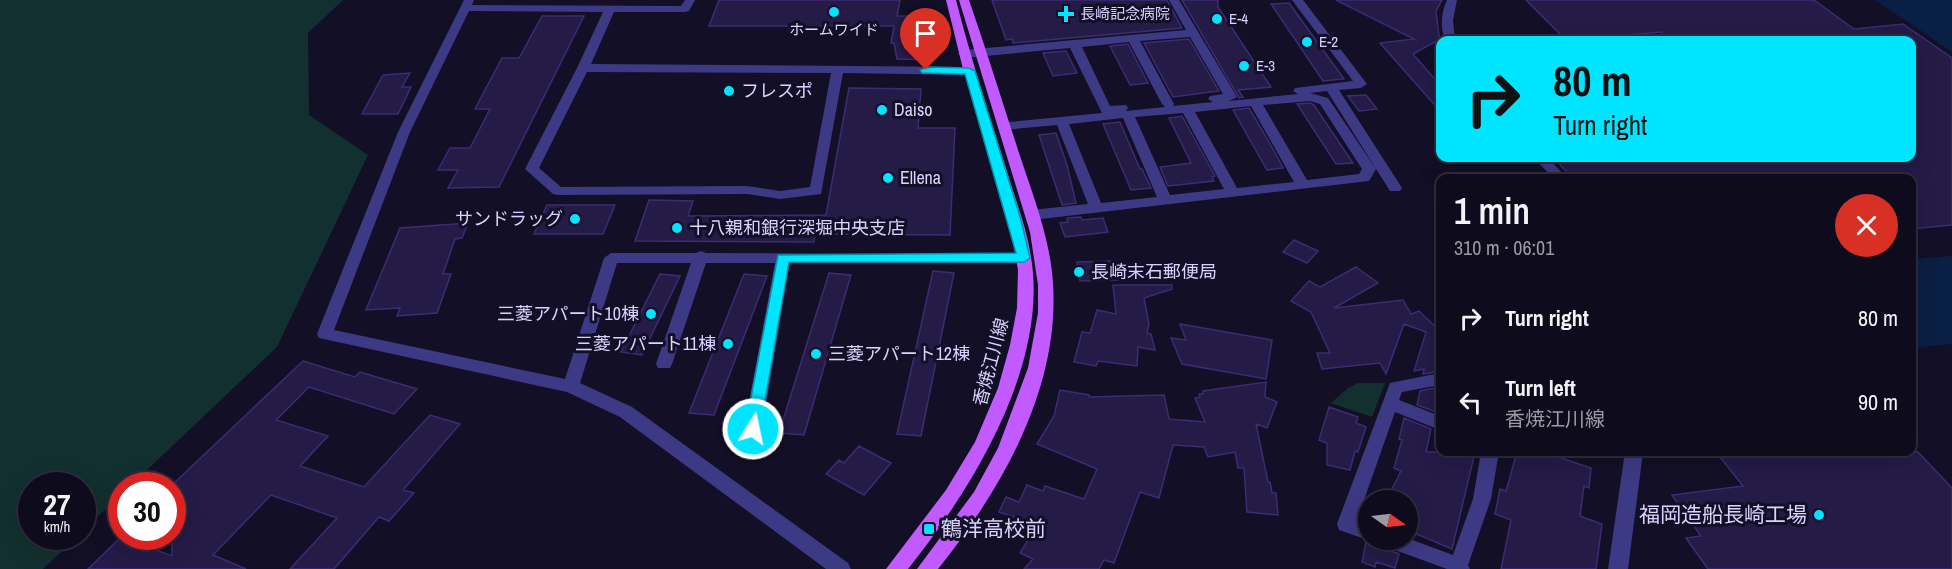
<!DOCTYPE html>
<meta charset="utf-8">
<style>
:root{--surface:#0e0b1c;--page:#1c1929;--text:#f1f3f6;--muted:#9b9ba3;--line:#2e2b3b}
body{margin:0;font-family:"Archivo Narrow","Noto Sans JP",sans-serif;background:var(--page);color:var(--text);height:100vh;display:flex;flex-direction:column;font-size:22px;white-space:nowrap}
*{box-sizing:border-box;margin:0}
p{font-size:20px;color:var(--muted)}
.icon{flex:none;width:33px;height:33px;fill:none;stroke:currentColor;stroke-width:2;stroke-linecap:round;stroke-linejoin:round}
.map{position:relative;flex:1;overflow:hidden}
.panel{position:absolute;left:1436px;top:174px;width:480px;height:282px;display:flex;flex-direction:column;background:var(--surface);border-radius:12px;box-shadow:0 6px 24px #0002,0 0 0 2px var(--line)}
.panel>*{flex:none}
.banner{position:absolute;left:1436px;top:36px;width:480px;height:126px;border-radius:12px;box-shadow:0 6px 24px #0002,0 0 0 2px var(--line);background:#00e5ff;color:#111;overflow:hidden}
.needle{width:39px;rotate:104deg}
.fabs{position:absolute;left:1358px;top:490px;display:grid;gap:12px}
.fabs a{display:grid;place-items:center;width:60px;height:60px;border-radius:50%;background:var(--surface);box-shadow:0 6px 24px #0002,0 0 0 2px var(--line);font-size:30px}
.speed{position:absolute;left:18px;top:472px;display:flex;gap:12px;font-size:30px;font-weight:700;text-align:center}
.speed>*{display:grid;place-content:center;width:78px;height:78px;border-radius:50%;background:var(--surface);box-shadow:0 6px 24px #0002,0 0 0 2px var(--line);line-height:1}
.speed small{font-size:15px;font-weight:400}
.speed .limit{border:9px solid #d22;background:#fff;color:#111}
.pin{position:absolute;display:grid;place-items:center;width:51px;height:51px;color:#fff;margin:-62px -26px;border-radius:50% 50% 50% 0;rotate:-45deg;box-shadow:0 0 6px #0007}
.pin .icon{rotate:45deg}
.me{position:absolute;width:66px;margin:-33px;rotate:10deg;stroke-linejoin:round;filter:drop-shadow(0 0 4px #0008)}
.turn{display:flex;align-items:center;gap:21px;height:126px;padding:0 18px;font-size:27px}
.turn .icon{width:78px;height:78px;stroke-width:2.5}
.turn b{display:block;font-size:42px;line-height:51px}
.round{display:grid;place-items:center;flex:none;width:63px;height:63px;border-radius:32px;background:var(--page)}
.overview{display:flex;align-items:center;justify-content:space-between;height:102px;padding:0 18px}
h1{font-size:36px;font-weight:600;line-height:45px}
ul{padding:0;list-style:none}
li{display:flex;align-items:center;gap:18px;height:84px;padding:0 18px}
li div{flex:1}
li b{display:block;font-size:22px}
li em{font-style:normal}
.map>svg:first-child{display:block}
.green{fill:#12302f}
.water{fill:#0a1f44}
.building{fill:#241b47;stroke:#3b2d73;stroke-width:1.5}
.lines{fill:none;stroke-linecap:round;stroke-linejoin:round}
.minor{fill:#3d3a85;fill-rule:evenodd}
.major{fill:#c25bff;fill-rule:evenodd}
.route{fill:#00e5ff;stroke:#0095a6;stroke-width:1.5}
.poi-dot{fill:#00e5ff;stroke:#130f26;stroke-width:2}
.labels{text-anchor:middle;stroke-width:6;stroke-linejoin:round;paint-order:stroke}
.far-poi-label{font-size:15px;fill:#d9d4ff;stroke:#130f26;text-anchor:start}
.poi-label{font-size:18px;fill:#d9d4ff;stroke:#130f26;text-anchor:start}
.street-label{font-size:18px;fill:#d9d4ff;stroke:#130f26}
.near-poi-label{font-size:21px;fill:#d9d4ff;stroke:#130f26;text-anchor:end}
</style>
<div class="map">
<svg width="1952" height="569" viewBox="0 0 1952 569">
<rect width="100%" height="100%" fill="#130f26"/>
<path class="green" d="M0,0H343L308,33L309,115L368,155L277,347L130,486H122L121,494L83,531L82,486H32V537H77L43,569H0Z
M1358,383H1385L1372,417L1331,403L1348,388Z"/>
<path class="water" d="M1875,0H1952V52Z
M1952,256V344L1911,348V259Z"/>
<path class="building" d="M719,0H900L897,16H930L928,43H934L933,60L897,59L894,43H891L894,26H709Z
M992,0H1167L1182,28L1013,43L1012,39L1006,40Z
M1182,0H1218V7L1271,87L1238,90L1243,97L1239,98Z
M1336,0H1442L1436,11L1439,36L1442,38L1413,54L1440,85V111L1380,43L1414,39Z
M1526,0H1814L1854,29L1903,24L1952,58V225L1911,229V178H1572L1554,158H1911V40H1663L1662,32L1566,40Z
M1289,3L1344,79L1323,81L1271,4Z
M542,16H584L499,187L448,188L458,170H438L450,148H470L490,109H475L502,58H519Z
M1189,39L1219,91L1173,97L1144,43Z
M1128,44L1148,83L1130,85L1110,46Z
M1066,51L1077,73L1053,76L1043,53Z
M410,73L402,87H411L398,114H362L383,75Z
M849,88L921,89L918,128H955L950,235L815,234L814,242L635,241L649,200L693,201L688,216L826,215Z
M1366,95L1377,109L1359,111L1348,96Z
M1310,103L1314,105L1353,163L1336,164L1297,104Z
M1249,108L1273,149L1283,168L1267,170L1233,110Z
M1182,116L1215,176L1212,177L1214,181L1168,186L1160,167L1191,163L1169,118Z
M1120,122L1140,169H1142L1151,188L1131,190L1103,124Z
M1056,133L1067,165L1076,203L1062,205L1039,135Z
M547,205H615L603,234H534Z
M1081,217L1082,220L1103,218L1108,232L1065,237L1060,223L1068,222L1067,218Z
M468,223L462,238L455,239L443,274H451L437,313L397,316L400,308L366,310L400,228Z
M1294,240L1318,251L1307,263L1283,252Z
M1115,261L1118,280L1080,281L1077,262Z
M1356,267L1378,283L1334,308L1403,300L1411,314L1419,311L1440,331V371L1423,374L1424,369L1414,371L1426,332L1404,324L1386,374L1380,363L1322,369L1317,353H1330L1311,312L1291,301L1309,281L1320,287Z
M933,271L954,273L921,436L897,434Z
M829,273L851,275L804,435L779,433Z
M660,274L680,276L642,355L621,352Z
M744,274L767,276L714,415L689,413Z
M1113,285H1172V289L1144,298L1149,324L1147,333L1151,334L1155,350L1138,347L1137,366L1098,361L1096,366L1074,362L1082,332L1090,333L1097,310L1116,314Z
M1180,324L1272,340L1266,379L1182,364L1171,338L1186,340Z
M303,361L355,377L360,372L417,389L394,414L309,387L276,420L328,436L300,466L364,487L430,415L460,424L403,490L414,493L389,521L379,517L334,569H290L337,518L271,495L213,555L246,569H88L121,537L172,556V485Z
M1266,382L1265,397L1277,402L1267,428L1256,424L1268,482H1270L1272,493H1276L1278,515L1247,512L1244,468H1238L1235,452L1208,457L1204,447L1173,445L1159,498L1140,492L1114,563L1104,560L1099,569H1024L1033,559L1020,553L1038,525L999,512L1006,497L1019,502L1027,485L1043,491L1045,486L1084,499L1097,469L1037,444L1054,416L1060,390L1089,395V397L1164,395L1169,419L1205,422L1195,398L1200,397L1199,394H1203V391Z
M1440,387V411L1436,410V412L1417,405L1420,391Z
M1329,407L1358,417L1356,423L1366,427L1358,452L1355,451L1350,470L1327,465V443L1319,440Z
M1404,418L1431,429L1426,452H1475L1452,549L1407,530V501H1386L1401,471L1394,468L1402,440L1399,439Z
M859,446L891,463L864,495L826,474L839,460L844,463Z
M1517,452H1543L1591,468L1589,488L1584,486L1580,516L1602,524L1596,569H1501L1511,520L1495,514L1500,489L1506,491Z
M1716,452H1918L1952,488V569H1708L1686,538L1701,536L1672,495L1743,486Z
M1366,542L1399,554L1395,568L1376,562L1375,567L1362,562Z"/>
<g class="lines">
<path class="minor" d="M464,0H474L472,5L681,6L685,0H695L689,11L685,12H614L591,64L969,67L975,71L969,75L843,73L821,194L780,199L747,194L558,195L553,194L525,169L577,68L603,12L469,11L410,132L334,330L565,379L604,258L611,253H696L701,251L706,253L1029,254L1031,258L1024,263H789L762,429L759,434L753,436L747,434L744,429L775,263H706L672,364L670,368H658L656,364L691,263H617L580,383L632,407L848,563L851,569H826L620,417L567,392L319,338L317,334L398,132ZM587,72L831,73L810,187L780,191L747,186L561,187L539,168Z
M1169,0H1179L1237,97L1229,101L1298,94L1293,91L1295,88L1353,81L1292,0H1303L1367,84L1361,88L1339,90L1402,188L1400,191H1390L1327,91L1310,93L1328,98L1376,169L1369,181L1032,220L1027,218L1025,215L1027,212L1032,210L1088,204L1057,125L1004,130L998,126L999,123L1102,113L1070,48L964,58L958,54L964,50L1186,30ZM1190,37L1223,94L1210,96L1208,99L1213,102L1173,106L1174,104L1140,41ZM1129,42L1162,104L1165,107L1126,111L1128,108L1126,105L1110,106L1082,47ZM1310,101L1320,104L1362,169L1359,174L1307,180L1263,105ZM1251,106L1294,182L1237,188L1195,112ZM1183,113L1224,189L1170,195L1135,117ZM1123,118L1157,197L1101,203L1069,124Z
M1447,0H1457L1453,20L1455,40H1445C1440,27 1441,13 1447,0Z
M1534,158H1548L1567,178H1553Z
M1440,373V385L1402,392L1399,400L1440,416V430L1395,412L1357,520L1368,524V540L1339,530L1337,524L1390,383Z
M1481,452H1499L1491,499L1468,565L1470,569H1447L1384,546L1382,540H1407V538L1453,555L1473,499Z
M1625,452H1643L1628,569H1608Z"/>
<path class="major" d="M946,0H956C971,60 991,119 1009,178C1017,204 1027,230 1031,257C1049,365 972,489 908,569H886L946,490L975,442L998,388L1010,345L1017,308L1018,270L1012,236L962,65Z
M959,0H969C987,52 1003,104 1020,156C1034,198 1050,239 1053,283C1060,389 1001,490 938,569H917L974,492L998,448L1028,368L1038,313V285L1030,232Z"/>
</g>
<path class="route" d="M926,67L969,68L975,71L1021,220L1030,258L1024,262H789L760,429L758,433H747L745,429L778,255L1016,253L965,74L922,73L920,70Z"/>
<g class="poi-dot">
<circle cx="834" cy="12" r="6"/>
<path d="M1063 5h6v6h6v6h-6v6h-6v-6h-6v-6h6z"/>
<circle cx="1217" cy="19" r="6"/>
<circle cx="1307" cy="42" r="6"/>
<circle cx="1244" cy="66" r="6"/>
<circle cx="729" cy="91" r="6"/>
<circle cx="882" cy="110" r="6"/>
<circle cx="888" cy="178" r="6"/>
<circle cx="575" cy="219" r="6"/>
<circle cx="677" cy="228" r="6"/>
<circle cx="1079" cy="272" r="6"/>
<circle cx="651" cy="314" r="6"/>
<circle cx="728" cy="344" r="6"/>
<circle cx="816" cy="354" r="6"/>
<circle cx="1819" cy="515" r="6"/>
<rect x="923" y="523" width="12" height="12" rx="3"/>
</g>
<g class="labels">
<g class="far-poi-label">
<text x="1080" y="19">長崎記念病院</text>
<text x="1229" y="24">E-4</text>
<text x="834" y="35" text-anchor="middle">ホームワイド</text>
<text x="1319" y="47">E-2</text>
<text x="1256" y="71">E-3</text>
</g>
<g class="poi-label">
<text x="741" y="97">フレスポ</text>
<text x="894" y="116">Daiso</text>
<text x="900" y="184">Ellena</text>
<text x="563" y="225" text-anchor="end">サンドラッグ</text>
<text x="689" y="234">十八親和銀行深堀中央支店</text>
<text x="1091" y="278">長崎末石郵便局</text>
<text x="639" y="320" text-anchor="end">三菱アパート10棟</text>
<text x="716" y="350" text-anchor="end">三菱アパート11棟</text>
<text x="828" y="360">三菱アパート12棟</text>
</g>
<g class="street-label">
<text transform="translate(991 362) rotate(-75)" y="6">香焼江川線</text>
</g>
<g class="near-poi-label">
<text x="1807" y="522">福岡造船長崎工場</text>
<text x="941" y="536" text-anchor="start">鶴洋高校前</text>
</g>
</g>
</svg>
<div class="fabs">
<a><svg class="needle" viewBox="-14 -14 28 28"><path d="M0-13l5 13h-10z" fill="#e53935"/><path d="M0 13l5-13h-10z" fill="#9b9ba3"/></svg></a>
</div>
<div class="speed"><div>27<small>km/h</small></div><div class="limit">30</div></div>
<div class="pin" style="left:926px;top:70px;background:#d93025"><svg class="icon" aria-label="arrive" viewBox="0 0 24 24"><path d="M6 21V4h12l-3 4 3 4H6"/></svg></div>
<svg class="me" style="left:753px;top:429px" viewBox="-20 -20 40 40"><circle r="17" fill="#00e5ff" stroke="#fff" stroke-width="3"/><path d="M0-11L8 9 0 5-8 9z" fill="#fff"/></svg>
<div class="banner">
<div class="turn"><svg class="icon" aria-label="right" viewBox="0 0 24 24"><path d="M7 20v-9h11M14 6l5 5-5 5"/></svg><div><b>80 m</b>Turn right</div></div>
</div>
<section class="panel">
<div class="overview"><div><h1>1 min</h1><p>310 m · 06:01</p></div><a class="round" style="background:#d93025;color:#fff"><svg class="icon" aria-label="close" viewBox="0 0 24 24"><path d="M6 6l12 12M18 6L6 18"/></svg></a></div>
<ul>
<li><svg class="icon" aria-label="right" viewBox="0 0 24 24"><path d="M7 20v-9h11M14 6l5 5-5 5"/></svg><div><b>Turn right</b></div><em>80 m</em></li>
<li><svg class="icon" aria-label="left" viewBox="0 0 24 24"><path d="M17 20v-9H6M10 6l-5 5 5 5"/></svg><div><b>Turn left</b><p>香焼江川線</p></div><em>90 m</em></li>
</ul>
</section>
</div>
